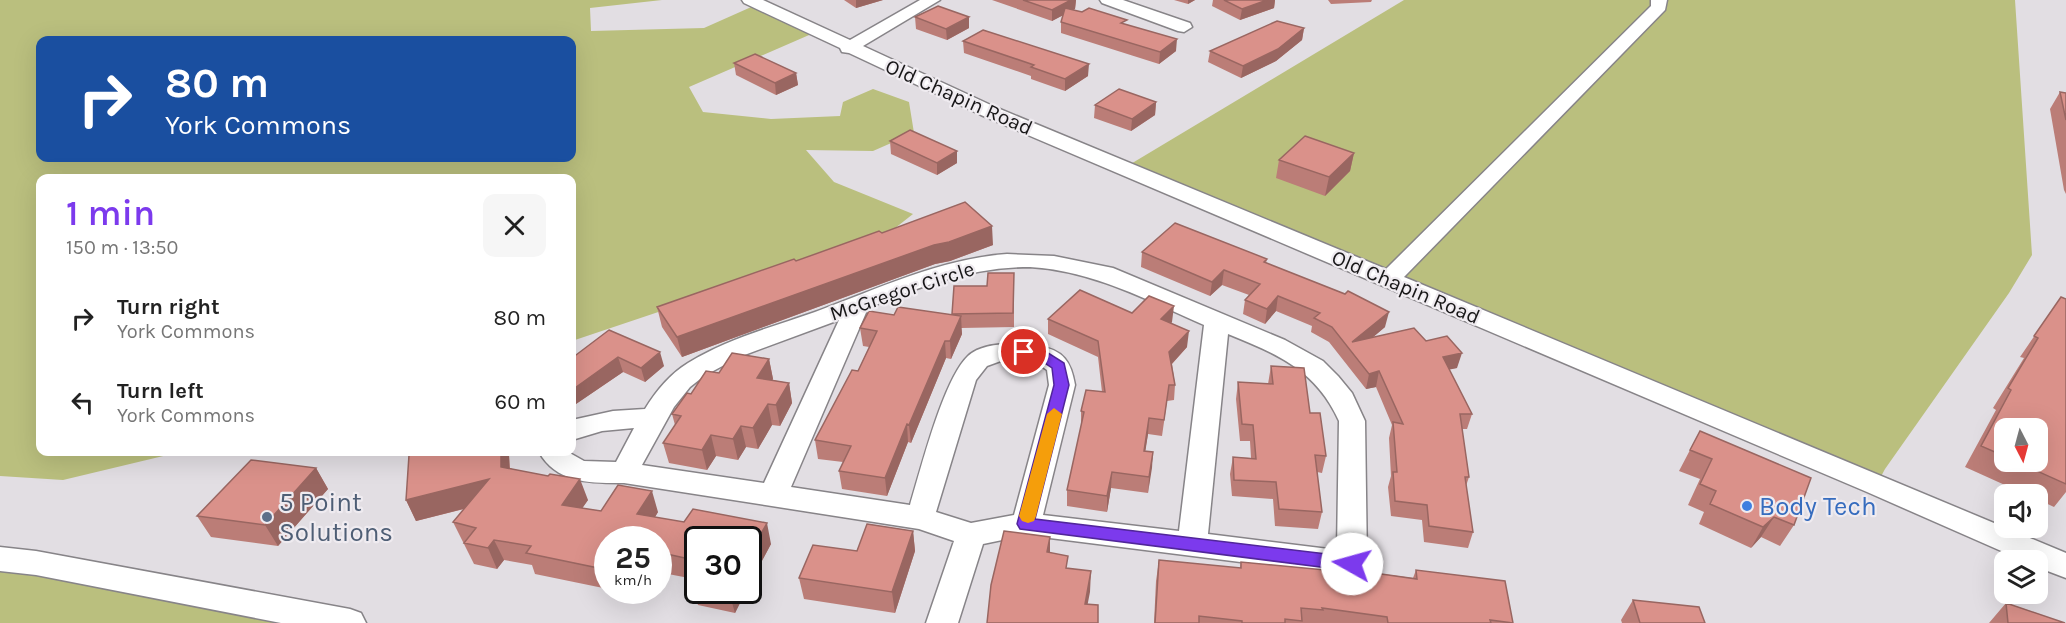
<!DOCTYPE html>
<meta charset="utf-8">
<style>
:root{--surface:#fff;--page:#f6f6f6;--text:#222;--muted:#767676;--accent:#7c3aed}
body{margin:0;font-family:Karla,sans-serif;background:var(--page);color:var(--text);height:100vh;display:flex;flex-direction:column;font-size:22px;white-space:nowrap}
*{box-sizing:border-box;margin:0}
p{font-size:20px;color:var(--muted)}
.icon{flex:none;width:33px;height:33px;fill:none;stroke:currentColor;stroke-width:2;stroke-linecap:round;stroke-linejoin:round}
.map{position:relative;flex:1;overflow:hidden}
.sheet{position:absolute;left:36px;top:174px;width:540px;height:282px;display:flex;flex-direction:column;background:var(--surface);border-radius:12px;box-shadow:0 6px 24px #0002}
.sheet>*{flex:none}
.top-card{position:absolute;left:36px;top:36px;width:540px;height:126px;border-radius:12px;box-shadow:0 6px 24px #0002;background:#1a4fa0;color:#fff;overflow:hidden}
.needle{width:39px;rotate:174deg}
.controls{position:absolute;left:1994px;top:418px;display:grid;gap:12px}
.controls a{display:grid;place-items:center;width:54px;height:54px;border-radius:12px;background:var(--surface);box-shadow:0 6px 24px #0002;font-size:30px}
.speed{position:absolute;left:594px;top:526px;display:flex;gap:12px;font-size:30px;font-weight:700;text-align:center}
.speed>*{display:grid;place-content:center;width:78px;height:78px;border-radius:50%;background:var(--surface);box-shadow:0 6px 24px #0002;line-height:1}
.speed small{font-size:15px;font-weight:400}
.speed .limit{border:3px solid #111;border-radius:9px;background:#fff;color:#111}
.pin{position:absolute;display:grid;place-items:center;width:51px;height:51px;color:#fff;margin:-26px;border:3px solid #fff;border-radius:50%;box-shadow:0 2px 6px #0007}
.me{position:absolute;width:66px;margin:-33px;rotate:277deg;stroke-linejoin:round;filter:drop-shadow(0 0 4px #0008)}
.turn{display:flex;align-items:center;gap:21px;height:126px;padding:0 30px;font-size:27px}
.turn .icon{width:78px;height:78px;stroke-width:2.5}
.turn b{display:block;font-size:42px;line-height:51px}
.round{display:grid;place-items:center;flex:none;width:63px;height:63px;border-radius:12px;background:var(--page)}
.overview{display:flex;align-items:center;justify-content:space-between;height:102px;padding:0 30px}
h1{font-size:36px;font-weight:600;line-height:45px;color:var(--accent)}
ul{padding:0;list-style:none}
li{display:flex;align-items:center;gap:18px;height:84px;padding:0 30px}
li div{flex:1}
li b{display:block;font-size:22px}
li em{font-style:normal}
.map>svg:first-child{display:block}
.green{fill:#babf7e;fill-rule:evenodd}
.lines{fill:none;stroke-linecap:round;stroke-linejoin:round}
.minor-casing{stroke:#878488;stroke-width:3}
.minor{fill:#fff;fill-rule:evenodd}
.wall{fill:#bb7d77;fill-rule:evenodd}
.shaded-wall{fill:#996661}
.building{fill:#da918a;stroke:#996661;stroke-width:1.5}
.route{fill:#7c3aed;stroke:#51269a;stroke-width:1.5}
.slow{fill:#f59e0b}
.shop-dot{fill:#3f7fe0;stroke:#efebf0;stroke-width:2}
.service-dot{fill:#5c6f8a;stroke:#efebf0;stroke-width:2}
.labels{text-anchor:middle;stroke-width:4.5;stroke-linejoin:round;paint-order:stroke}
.street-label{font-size:21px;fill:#181718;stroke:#efebf0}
.near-service-label{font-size:26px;fill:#4e5e75;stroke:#efebf0;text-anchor:start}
.near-shop-label{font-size:26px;fill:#366cbe;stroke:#efebf0;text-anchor:start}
</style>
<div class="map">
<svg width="2066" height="623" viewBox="0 0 2066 623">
<rect width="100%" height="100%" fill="#e2dee3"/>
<path class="green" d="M0,0H662L590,8L591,31L704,28L758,4L816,32L689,87L703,112L771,119L840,116L843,102L873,89L909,102L914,133L873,151L806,150L834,182L913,214L885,236L572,341V178H40V452H180L63,480L0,476ZM40,40H572V158H40Z
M1404,0H2015L2032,255L2009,293L1885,469L1877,484L1124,168Z
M0,559L350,623H0Z"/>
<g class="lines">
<defs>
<path id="minor" d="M742,0H763L850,40L920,0H940L863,46L995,107L1386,269L1651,6V0H1667L1665,10L1404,277L2066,553V578L2037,567V561H2024L1867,492L981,115L849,53L842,52L840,48L744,3Z
M1100,0H1123L1190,23L1192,27L1184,32L1178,31L1102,3Z
M1007,254L1054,256L1113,268L1285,340L1323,361L1338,376L1352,393L1365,421L1367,564L1363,573L1352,576L1026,535L983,544L958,623H926L954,541L919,529L624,483C591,483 557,484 539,452H568L584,461L616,462L634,428L602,431L572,440V420L613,411L645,409C656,391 670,374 688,363C727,339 772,327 815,312C878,289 939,259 1007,254ZM1030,267C1094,271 1147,300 1204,325L1179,531L1043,515L1075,385C1071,362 1064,350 1038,346C1019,342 982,342 968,356C943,380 921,469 910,505L791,487L868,308C921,286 972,267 1030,267ZM839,320L764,483L642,465L674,407L690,387L704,376L739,357ZM1228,334C1277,354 1316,370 1339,421L1337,550L1208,534ZM1009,358L1034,361L1047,370L1049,385L1014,515L971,523L936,512L976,380L987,366Z
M0,547L36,551L350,609L361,613L366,623H281L36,575L0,571Z"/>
</defs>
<use href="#minor" class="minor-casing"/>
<use href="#minor" class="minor"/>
</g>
<path class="wall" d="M844,0H883L856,8Z
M992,0H1076L1075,9L1073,10L1127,25L1176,51L1159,64L1061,33V22L1063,15L1052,21Z
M1174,0H1195L1188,4Z
M1213,0H1275L1274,8L1240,20L1212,6Z
M1328,0H1372L1371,2L1331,4Z
M915,17L969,28L947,40L916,29Z
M1304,28L1302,40L1276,61L1241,78L1208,62L1210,51Z
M963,41L1088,76L1065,91L1031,79V76L964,53Z
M734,63L796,73L798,85L776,95L736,75Z
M2060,92L2066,93V194L2064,190L2050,109Z
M1156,102L1155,115L1131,131L1094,118L1095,105Z
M890,141L957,163L937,175L891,154Z
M1354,153L1350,171L1325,196L1276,178L1279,160Z
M882,233L993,245L950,261L935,264L682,357L662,327L657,307Z
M1142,252L1267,259L1266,263L1385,327L1372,338L1426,341L1457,368L1449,369L1472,414L1467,429H1462L1469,477L1466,486L1473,532L1468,548L1424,542L1422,520L1391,516L1388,487L1391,476L1389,438L1392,425L1376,387L1366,389L1329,342L1311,332L1312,326L1276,311L1265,324L1243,314L1245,300L1249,295L1222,285L1210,296L1141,267Z
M1014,273V327L961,328L962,334L951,359L946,358L911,443L908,442L887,496L842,489L839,471L843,462L818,459L815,440L858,371L869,347L863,346L860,328L894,315H952L954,286H987Z
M2061,297L2066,299V492L2054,507L2037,499V495H2027L1965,467L1996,410L1993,408L2024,358L2020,357ZM2004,429L2037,462H2004Z
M1132,313L1172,322L1171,323L1187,347L1172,364L1175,385L1174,400L1167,401L1162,436L1148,434L1145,451L1153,452L1148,493L1111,488L1107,512L1067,506V490L1081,427V411L1102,392L1098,357L1048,334V319Z
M609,330L664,366L645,382L623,372L573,406L572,405V358Z
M769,359L773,379L772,380L789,383L792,403L780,426L772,425L758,449L746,447L738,460L716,456L707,470L669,463L663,443L675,425L672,414L691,394L719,373Z
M1271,366L1310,413L1326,456L1322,473L1317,472L1322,512L1318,529L1275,526L1273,499L1232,496L1230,474L1233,457L1251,458L1250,441H1240L1236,399L1238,382L1268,384Z
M1700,431L1794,525L1780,546L1761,537L1751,548L1699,524L1704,512L1688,505L1700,479L1679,471Z
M414,454L509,455L510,468L588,500L582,508L601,511L658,512L655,517L771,544L748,587V540H698V591H746L735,613L698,605L691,584L694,579L663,573L658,580V540H608V589L535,574L532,565L504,560L497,569L474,564L453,522L464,509L416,521L406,500Z
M316,468L328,489L278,546L211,537L197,516Z
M913,531L915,551L895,613L804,599L799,578L857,551Z
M1159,560L1240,568L1241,562L1345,572L1346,569L1413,578L1416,570L1513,623H1154L1156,581Z
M617,591H652L648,597Z
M1633,600L1705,623H1622L1621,620Z
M2006,603L2065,623H1989Z"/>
<path class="shaded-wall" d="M856,0H883L856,8Z
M1071,0H1076L1075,9L1052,21V10Z
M1188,0H1195L1188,4Z
M1267,0H1275L1274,8L1240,20L1242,9Z
M969,17V28L947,40L946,29Z
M1304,28L1302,40L1276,61L1241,78L1243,66Z
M1177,39L1176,51L1159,64L1160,52Z
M1089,64L1088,76L1065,91V79Z
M796,73L798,85L776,95L775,83Z
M1156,102L1155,115L1131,131L1132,119Z
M957,151V163L937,175V163Z
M1354,153L1350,171L1325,196L1329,177Z
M992,226L993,245L950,261L935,264L682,357L677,337L934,245Z
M1224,270L1222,285L1210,296L1212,282Z
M1278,296L1276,311L1265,324L1267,309Z
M1174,306L1172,322L1160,335L1161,319Z
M1389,312L1385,327L1353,354L1352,342Z
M961,316L962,334L951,359L950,341Z
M1189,331L1187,347L1168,368L1169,352Z
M945,341L946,358L911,443L909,425Z
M660,352L664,366L645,382L641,368Z
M1462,353L1457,368L1438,372L1443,357Z
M618,357L623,372L573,406L572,400V390Z
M769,359L773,379L761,399L757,378Z
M1379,371L1376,387L1366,389L1369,374Z
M789,383L792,403L780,426L776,405Z
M768,404L772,425L758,449L753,428Z
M1149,418L1148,434L1143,467L1144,451Z
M907,424L908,442L887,496L885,478Z
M741,426L746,447L738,460L733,439Z
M711,435L716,456L707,470L702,450Z
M500,452H508L509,455L510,487L501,467Z
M1153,452L1152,468L1148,493L1149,477Z
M316,468L328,489L278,546L265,525Z
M1112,472L1111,488L1107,512V496Z
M489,479L498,500L416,521L406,500Z
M580,479L588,500L570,526L562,505Z
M652,491L658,512L644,535L637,514Z
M1774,517L1761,537L1751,548L1763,527Z
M767,523L771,544L748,587V557Z
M913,531L915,551L895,613L892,592Z
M1050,537V558L1047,552Z
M494,540L504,560L497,569L488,548Z
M658,560L663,573L658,580Z
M1091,571L1090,592L1084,623L1085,604Z
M646,591H652L648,597Z
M730,591H746L735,613L729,592Z"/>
<path class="building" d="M1023,0H1071L1052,10Z
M1224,0H1267L1242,9Z
M938,6L969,17L946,29L915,17Z
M1065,8L1082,12L1089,8L1127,20L1121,23L1177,39L1160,52L1061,22Z
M1277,21L1304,28L1278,49L1243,66L1210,51Z
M983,30L1089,64L1065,79L1031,67L1034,65L963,41Z
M755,54L796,73L775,83L734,63Z
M1119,89L1156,102L1132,119L1095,105Z
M2060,92L2066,93V120Z
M910,130L957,151L937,163L890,141Z
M1305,136L1354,153L1329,177L1279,160Z
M965,202L992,226L949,242L934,245L677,337L657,307L794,259L796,261L879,231L882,233Z
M1175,223L1267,259L1264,262L1345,294L1348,291L1389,312L1352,342L1414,328L1426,341L1447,336L1462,353L1443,357L1472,414H1460L1469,477H1465L1473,532L1429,526L1427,505L1395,501L1393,472H1397L1393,422L1403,424L1379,371L1369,374L1332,327L1314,318L1320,313L1278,296L1267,309L1245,300L1260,284L1224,270L1212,282L1142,252Z
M988,273H1014L1013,313L952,314L954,286H987Z
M1080,290L1132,313L1149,296L1174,306L1161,319L1189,331L1169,352L1175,385H1169L1164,420L1149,418L1144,451L1153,452L1149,477L1112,472L1107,496L1067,490L1084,412L1081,411L1086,390L1105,392L1098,341L1048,319Z
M2061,297L2066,299V484L2017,462H2037V429H2004V456L1981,446L2011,390L2008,388L2038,338L2034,336Z
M898,307L961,316L950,341H945L909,425L907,424L885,478L839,471L851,446L815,440L852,370L858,371L877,331L860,328L869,311L894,315Z
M609,330L660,352L641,368L618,357L572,390V358Z
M732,353L769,359L757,378L789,383L776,405L768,404L753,428L741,426L733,439L711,435L702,450L663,443L681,416L672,414L687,393L691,394L706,371L719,373Z
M1271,366L1304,368L1310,413H1320L1326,456L1315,455L1322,512L1279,509L1276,482L1234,480L1233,457L1256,459L1253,425L1242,424L1238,382L1273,384Z
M1700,431L1811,478L1794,525L1774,517L1763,527L1710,504L1716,491L1700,484L1712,459L1690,450Z
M414,452H501V467L548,476L550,474L580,479L562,505L601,511L618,485L652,491L637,514L684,522L693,509L767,523L748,557V540H698V561L658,552V540H608V570L526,553L531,546L494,540L488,548L464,543L476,528L453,522L489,479L406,500L409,455L414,454Z
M251,460L316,468L265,525L197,516Z
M867,524L913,531L892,592L799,578L813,545L857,551Z
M1004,531L1050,537L1047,552L1068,556L1066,568L1091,571L1085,604L1098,605V623H987L991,585Z
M1159,560L1241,568V562L1346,572V569L1417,579L1416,570L1505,581L1513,623L1490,620L1491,623H1388L1387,617L1322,608L1323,610L1301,608L1302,621L1285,619V623H1242V621L1199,616V623H1155Z
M698,573V586L691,584Z
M1633,600L1699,607L1705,623H1640Z
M2006,603L2065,623H2008Z"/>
<path class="route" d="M1024,347L1045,351L1064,363L1069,385L1035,519L1352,557L1358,559L1360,564L1358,569L1352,571L1020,529L1017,524L1054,385L1052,368L1037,358L1019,355L1017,352L1019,349Z"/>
<path class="slow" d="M1054,408L1062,414L1036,516L1034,521L1028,523L1022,521L1019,516L1047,414Z"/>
<circle class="shop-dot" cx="1747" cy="506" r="6"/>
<circle class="service-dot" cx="267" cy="517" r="6"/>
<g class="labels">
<g class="street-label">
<text transform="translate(959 97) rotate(24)" y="7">Old Chapin Road</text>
<text transform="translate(1406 287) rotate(23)" y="7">Old Chapin Road</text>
<text transform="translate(902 291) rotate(-18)" y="7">McGregor Circle</text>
</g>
<g class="near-service-label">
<text x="279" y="511">5 Point<tspan x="279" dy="30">Solutions</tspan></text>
</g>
<g class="near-shop-label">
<text x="1759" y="515">Body Tech</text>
</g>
</g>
</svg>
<div class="controls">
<a><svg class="needle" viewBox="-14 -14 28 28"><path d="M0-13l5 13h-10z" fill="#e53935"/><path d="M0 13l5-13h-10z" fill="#767676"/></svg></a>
<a><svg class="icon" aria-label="sound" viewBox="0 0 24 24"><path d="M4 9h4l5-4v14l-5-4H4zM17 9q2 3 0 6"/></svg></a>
<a><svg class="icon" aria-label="layers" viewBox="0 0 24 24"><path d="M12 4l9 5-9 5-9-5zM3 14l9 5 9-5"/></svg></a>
</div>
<div class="speed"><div>25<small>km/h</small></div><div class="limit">30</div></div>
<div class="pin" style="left:1024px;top:352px;background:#d93025"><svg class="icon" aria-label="arrive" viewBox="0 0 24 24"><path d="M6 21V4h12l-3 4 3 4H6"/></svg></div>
<svg class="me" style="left:1352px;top:564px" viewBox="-20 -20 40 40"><circle r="19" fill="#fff"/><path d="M0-13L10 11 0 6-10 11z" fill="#7c3aed"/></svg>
<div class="top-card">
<div class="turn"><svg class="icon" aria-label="right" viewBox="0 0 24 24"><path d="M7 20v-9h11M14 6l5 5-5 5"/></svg><div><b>80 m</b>York Commons</div></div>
</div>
<section class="sheet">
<div class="overview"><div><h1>1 min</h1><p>150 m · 13:50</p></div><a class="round"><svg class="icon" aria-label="close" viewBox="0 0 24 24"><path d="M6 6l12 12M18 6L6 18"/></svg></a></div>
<ul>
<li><svg class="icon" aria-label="right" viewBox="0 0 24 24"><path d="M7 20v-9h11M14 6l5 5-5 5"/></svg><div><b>Turn right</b><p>York Commons</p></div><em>80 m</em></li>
<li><svg class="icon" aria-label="left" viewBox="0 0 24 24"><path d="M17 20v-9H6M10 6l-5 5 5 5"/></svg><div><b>Turn left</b><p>York Commons</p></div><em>60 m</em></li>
</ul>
</section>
</div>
